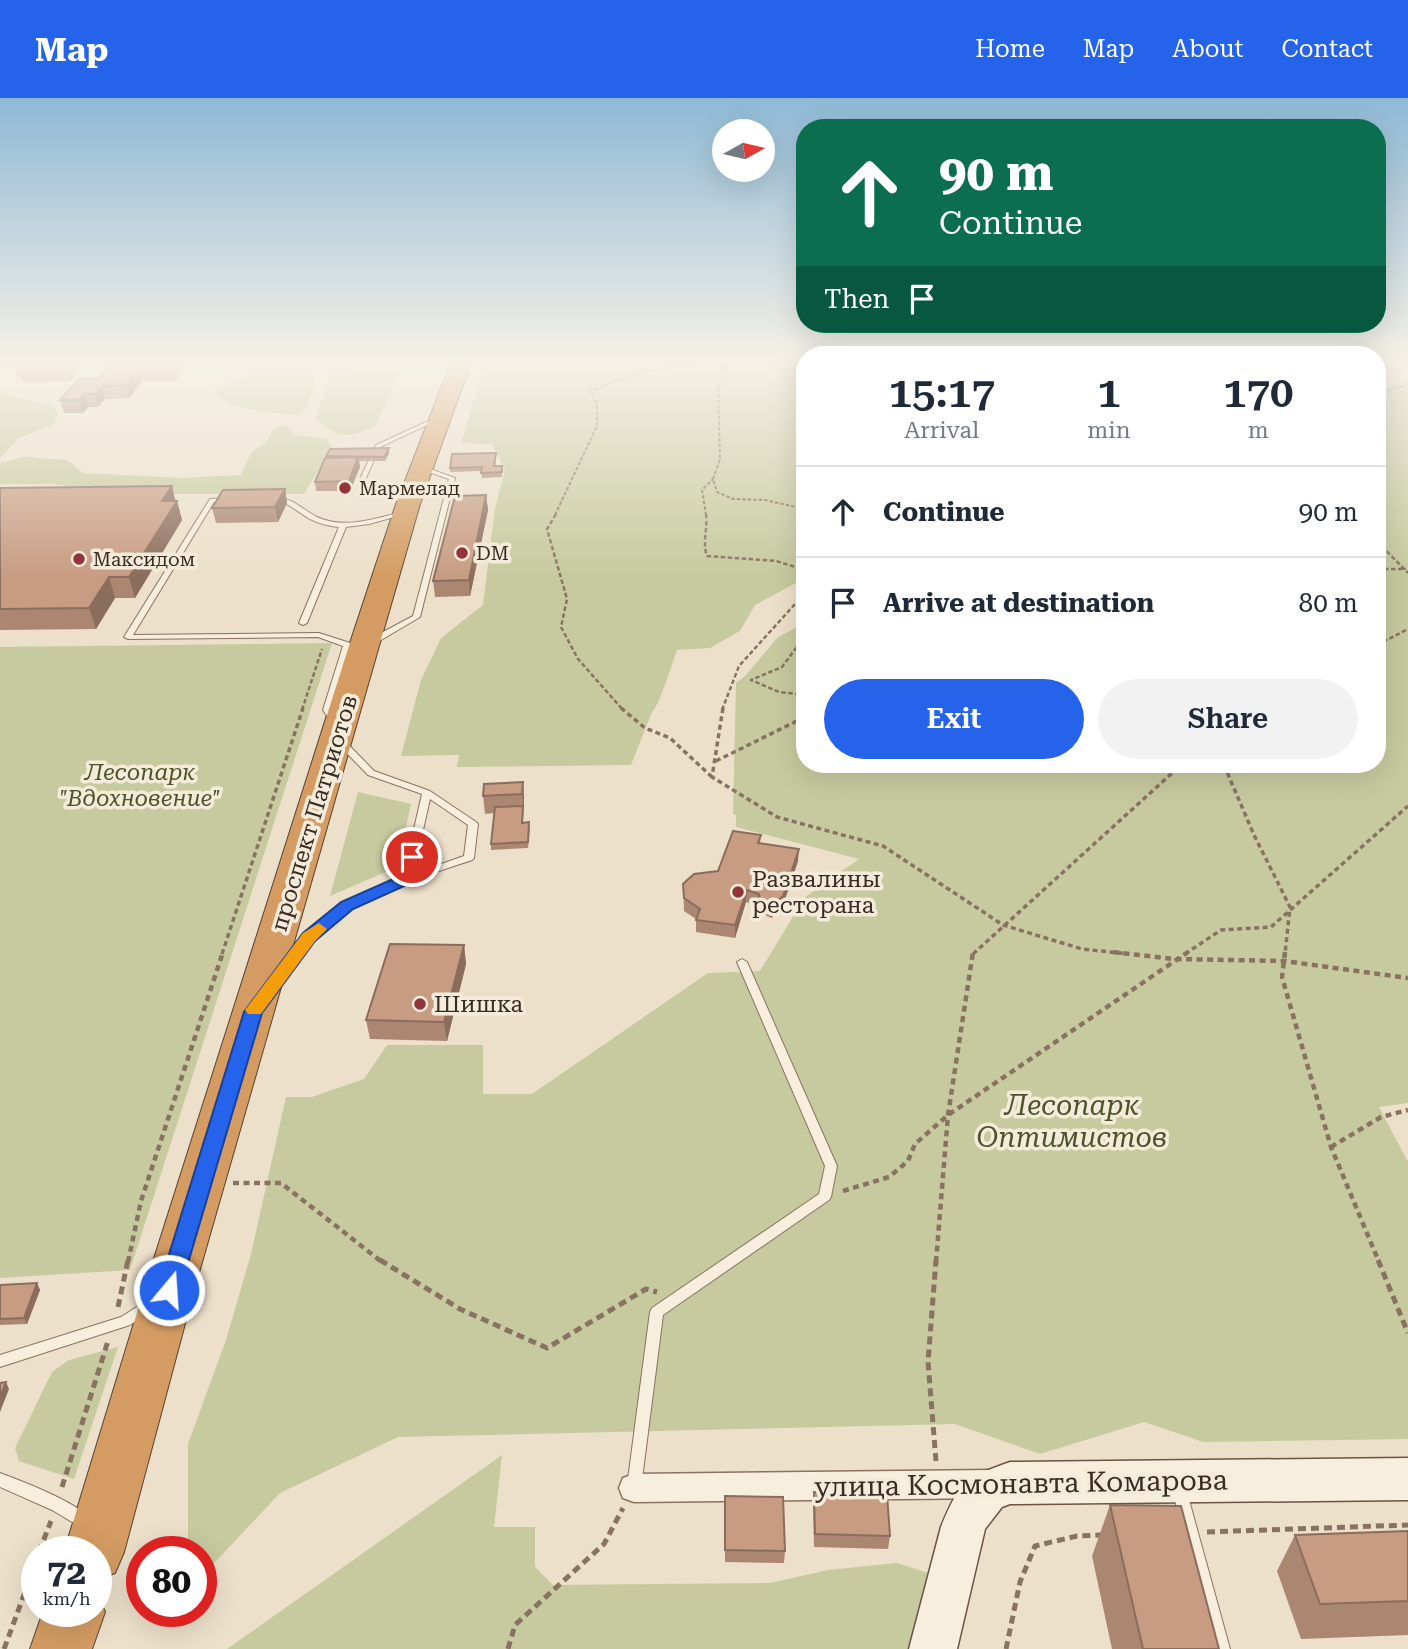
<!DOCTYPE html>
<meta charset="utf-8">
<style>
:root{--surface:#fff;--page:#f2f2f3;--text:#1f2937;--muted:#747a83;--line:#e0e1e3;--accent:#2563eb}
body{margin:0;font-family:"Roboto Serif",serif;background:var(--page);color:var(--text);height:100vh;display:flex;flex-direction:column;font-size:26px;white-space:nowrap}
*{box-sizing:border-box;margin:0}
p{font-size:23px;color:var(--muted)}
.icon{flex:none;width:38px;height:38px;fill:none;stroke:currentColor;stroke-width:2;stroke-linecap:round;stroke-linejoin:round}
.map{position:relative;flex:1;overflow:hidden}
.sheet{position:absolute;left:796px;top:248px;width:590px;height:427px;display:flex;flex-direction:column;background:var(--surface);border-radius:28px;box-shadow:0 7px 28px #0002}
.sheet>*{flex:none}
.hud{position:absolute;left:796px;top:21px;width:590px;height:214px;border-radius:28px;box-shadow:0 7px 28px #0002;background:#0b6e4f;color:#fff;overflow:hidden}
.needle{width:46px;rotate:82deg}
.controls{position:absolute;left:712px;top:21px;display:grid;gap:14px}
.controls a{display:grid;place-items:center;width:63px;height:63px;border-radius:50%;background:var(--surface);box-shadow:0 7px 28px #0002;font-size:35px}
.speed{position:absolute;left:21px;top:1438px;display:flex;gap:14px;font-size:35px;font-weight:700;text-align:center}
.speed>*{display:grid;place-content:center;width:91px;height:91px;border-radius:50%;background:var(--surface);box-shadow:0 7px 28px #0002;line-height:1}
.speed small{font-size:18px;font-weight:400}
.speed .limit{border:10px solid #d22;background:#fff;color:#111}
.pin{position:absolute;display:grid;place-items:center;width:60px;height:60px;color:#fff;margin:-30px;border:4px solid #fff;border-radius:50%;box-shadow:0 2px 7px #0007}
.me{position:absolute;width:77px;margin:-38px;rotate:18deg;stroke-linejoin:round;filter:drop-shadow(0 0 5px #0008)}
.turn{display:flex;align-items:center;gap:24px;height:147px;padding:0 28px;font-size:32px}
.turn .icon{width:91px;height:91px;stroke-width:2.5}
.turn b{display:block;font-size:49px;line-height:60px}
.then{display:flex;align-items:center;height:66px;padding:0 28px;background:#0003;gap:14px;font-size:26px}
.eta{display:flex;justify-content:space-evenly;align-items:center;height:119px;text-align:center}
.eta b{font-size:42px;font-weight:600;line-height:49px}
.button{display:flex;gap:14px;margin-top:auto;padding:14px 28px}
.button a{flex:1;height:80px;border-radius:42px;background:var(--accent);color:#fff;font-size:28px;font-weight:600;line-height:80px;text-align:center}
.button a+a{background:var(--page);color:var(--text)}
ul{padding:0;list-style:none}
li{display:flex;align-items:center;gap:21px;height:91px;padding:0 28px;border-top:2px solid var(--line)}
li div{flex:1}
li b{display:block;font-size:26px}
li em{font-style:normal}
header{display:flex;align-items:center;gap:42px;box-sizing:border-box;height:98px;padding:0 35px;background:var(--accent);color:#fff}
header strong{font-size:33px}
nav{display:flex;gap:38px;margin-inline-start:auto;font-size:24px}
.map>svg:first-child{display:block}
.green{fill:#c7ca9f}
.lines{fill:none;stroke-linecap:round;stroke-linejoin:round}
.lane-casing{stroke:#887360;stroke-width:2}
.street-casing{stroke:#887360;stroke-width:3}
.secondary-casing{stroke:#6a5443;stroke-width:3}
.highway-casing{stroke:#564233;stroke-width:2}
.path-far4{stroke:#887360;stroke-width:2;stroke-dasharray:3.5 2;stroke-linecap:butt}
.path-far3{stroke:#887360;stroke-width:2.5;stroke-dasharray:4.5 2.5;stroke-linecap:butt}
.path-far2{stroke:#887360;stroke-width:3.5;stroke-dasharray:5 3.5;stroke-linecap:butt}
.path-far1{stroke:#887360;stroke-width:4.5;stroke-dasharray:6 4.5;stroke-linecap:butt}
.path{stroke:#887360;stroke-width:5;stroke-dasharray:8 5;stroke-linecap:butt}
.lane{fill:#f7eedd;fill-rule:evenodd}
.street{fill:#f7eedd;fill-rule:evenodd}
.secondary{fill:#f7eedd;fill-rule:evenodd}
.highway{fill:#d49c63;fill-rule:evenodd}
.wall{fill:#ab8671}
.shaded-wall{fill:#8b6d5c}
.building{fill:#c79c83;stroke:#8b6d5c;stroke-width:2}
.route{fill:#2563eb;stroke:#184099;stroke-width:2}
.slow{fill:#f59e0b}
.poi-dot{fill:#93343a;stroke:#f4ebda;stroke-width:2.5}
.labels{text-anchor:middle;stroke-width:7;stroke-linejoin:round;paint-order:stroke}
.far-poi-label{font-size:19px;fill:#392c22;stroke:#f4ebda;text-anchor:start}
.park-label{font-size:23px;font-style:italic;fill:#4c542a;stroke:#f4ebda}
.street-label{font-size:23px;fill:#392c22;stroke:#f4ebda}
.poi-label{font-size:23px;fill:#392c22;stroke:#f4ebda;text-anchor:start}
.near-park-label{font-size:28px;font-style:italic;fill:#4c542a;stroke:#f4ebda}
.near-street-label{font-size:28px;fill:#392c22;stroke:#f4ebda}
</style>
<header>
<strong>Map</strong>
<nav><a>Home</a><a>Map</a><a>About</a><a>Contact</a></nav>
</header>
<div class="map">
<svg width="1408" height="1551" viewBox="0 0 1408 1551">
<rect width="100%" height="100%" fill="#ece0ca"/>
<path class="green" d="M486,262H805V480L755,507L740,533L710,550L677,552C672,565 660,607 652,614L631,667L457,669L459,657L401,658L421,582L441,540L483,507L495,410L505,372L492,346L461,345Z
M364,273L401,274L375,328C349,340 338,342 316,320L330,277Z
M309,275L315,280L306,312L297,317C271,314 230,314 212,292L255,276Z
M1408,283V1005L1379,1009L1408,1064V1341L1203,1344L1144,1324L1040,1356L955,1326L398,1339L280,1395L201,1479V1454H188V1346L226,1242L251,1156L286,999H312L364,981L387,947H483V996H532L708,875L760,873L805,799L859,761L736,729V717L733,716L736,585L745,578L778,539L805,525V667H1377V292Z
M0,295L53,308L58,317L54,326L19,340L0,360Z
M285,327L295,337L327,341L333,352L324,357V363L304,396H144L50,386H0V365L24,359L67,362L83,375L182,380L241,377L251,355L266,344L275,330Z
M332,545L130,1172L0,1180V549Z
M358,694L411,706L397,769L330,798Z
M118,1249L74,1381L19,1363L15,1350L52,1274L69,1262Z
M502,1357L494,1429H535V1469L553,1487L770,1485L828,1472L897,1465L947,1481L929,1551H227Z"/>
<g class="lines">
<defs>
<path id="lane" d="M435,320L440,321L380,349L365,382L410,405V407H406L360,384L359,383L376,347Z
M422,368L455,380L420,519L376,545H370V541L413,518L449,381L420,371V369Z
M275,399C292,400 301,410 315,418C342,432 374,421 402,414L405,416L369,426L346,429L307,525L303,527L299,525L339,429C329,428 320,426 310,421C296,413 290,405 273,402L272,401Z
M228,400L230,401V403L214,404L133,537L319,535L350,545L351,547L331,612L338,622L337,624H331L323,612L343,548L318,539L128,541L124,539L210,401Z
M340,640L343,641L374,673L430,693L476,724L478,726L474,760L472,762C416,781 357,798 314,840C302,852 294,866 285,879H277L276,877C285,863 293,849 305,837C332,810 367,793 403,779L422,696L368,677L337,645L336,643L337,641ZM430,701L468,727L464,758L413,776Z
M742,861L747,864L837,1068L831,1099L829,1102L663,1217L641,1389L639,1394L634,1396L629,1394L627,1389L650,1214L652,1210L819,1096L825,1068L737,864Z
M146,1203L151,1205L153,1209L151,1213L130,1227L0,1269V1257L121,1219Z
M0,1375C19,1382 85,1407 92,1424L89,1429L84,1431L52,1412L0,1389Z
M1179,1384L1184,1386L1186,1391L1230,1551H1214L1172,1391L1174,1386Z"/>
<path id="street" d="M0,262H158L153,265L0,266Z
M992,1372L1003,1376L1007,1386L1003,1396L992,1400L634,1404L623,1400L619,1390L623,1380L634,1376Z"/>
<path id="secondary" d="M1408,1360V1402L1010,1406L1002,1409L985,1431L957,1551H909L941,1429C959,1385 965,1380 1010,1364Z"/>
<path id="highway" d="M452,262H472L420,406L379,548L194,1192L124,1454L115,1475L96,1482V1454H64L144,1192L349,548L396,406Z
M96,1494L105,1514L92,1551H30L43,1514H96Z"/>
</defs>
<use href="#lane" class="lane-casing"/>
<use href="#street" class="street-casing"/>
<use href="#secondary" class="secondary-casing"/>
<use href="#highway" class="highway-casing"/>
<path class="path-far4" d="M718,263L727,278L718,290L720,361L713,381L717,394L733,401L765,402L805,411
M1377,295L1408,287
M555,417L597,328V306L591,293C660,261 731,264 805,263
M706,417L702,392L713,381"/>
<path class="path-far3" d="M556,416L547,431L567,501L561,529L578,561L623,612
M706,416C708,430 702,445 707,458L776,463L805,472
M1377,443L1408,475
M1377,471H1406
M805,538L782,569L751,582L779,594L805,597
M1377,547L1408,531
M302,612L322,551
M722,612L739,568L805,495"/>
<path class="path-far2" d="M621,610L645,630L670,640L712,679
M723,610L712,679L777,719L883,748L1003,827L1082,851L1129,856
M716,663L805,619
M1224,667L1254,737L1290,809L1285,856
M222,856L303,610
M973,856L1181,667
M1185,856L1221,832L1271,829L1408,708"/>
<path class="path-far1" d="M1113,854L1174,861L1284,863L1408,880
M1285,854L1282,879L1331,1049L1379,1164
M1331,1049L1381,1019L1408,1012
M233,1085H281L382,1164
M843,1093L889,1079L908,1063L915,1046L948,1017L1188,854
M128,1164L141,1103L223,854
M936,1164L948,1017L973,854"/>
<path class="path" d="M380,1162L460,1211L547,1250L646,1191L657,1194
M1378,1162L1408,1235
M118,1209L128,1162
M936,1363L928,1264L936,1162
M62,1389L108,1243
M1207,1434L1408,1427
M39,1454L51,1423
M4,1551L37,1462
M508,1551L515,1527L604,1446L623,1410
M1006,1551L1020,1484L1035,1448L1077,1438L1102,1437"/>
<use href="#lane" class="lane"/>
<use href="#street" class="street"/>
<use href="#secondary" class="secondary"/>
<use href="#highway" class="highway"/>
</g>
<path class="wall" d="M115,262H180L183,273L175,283H142L129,300L105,301L98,309H88L83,315H64L60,302L99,281Z
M1399,262H1408V265H1403Z
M77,264L79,273L70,283L24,284L16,276L14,267Z
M389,350V355L385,363H359L360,369L350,393H316L315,384L326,358Z
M496,359L495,368H502V379L482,380L481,373L450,374V370Z
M172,388L175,403H177L182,422L135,500H115L96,531L0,532V390Z
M285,391L287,405L278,424L216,425L212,410Z
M486,397L488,412L470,498L435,499L433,483Z
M523,684L524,702L523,725L530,730L528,750L491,752V746L494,715L485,716L483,698Z
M761,737L760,745L798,763L782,810L771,820L759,814L758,808L746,804L735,840L696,834V821L684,813L683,786L718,773Z
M464,847L466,866L447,943L370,941L366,922Z
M37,1185L40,1192L27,1226L0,1227V1187Z
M814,1394L890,1438L888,1451L814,1449L813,1406Z
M725,1399L785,1453L784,1465L725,1464Z
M1110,1407L1219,1551H1112L1092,1458Z
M1408,1433V1537L1301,1541L1277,1473L1295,1437Z"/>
<path class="shaded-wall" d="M178,262H180L183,273L175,283L172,270Z
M77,264L79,273L70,283L67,274Z
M139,271L142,283L129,300L126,287Z
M102,288L105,301L98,309L95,296Z
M84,296L88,309L83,315L79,302Z
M389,350V355L385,363L384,359Z
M358,359L360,369L350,393L349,383Z
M172,388L176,405L177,403L182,422L135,500L129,479L162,403Z
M285,391L287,405L278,424L275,409Z
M486,397L488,412L470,498L469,482Z
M109,479L115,500L96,531L89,510Z
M523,684L524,702V714L522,696Z
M799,751L798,763L782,810L771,820L772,808Z
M747,792L746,804L735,840V827Z
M464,847L466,866L447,943L444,924Z
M37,1185L40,1192L27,1226L24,1220Z
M6,1284L9,1291L0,1314V1299Z"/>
<path class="building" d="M115,262H178L172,270L139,271L126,287L102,288L95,296H84L79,302H60L79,281H99Z
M25,264H77L67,274L21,275L14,267Z
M389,350L384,359L326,358L330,351Z
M496,355L494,368H502V374L481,375L482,369L450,370L452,356Z
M358,359L349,383L315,384L325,360Z
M172,388L162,403H177L129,479H109L89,510L0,511V390Z
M285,391L275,409L212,410L223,392Z
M486,397L469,482L433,483L455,398Z
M523,684L522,696L483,698L484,686Z
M523,708L522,725L529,724L528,744L491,746L495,709Z
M733,733L761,737L758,745L799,751L783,798L772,808L760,802L759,796L747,792L735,827L696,822L700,811L684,800L683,786L694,776L718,773Z
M390,846L464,847L444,924L366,922Z
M37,1185L24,1220L0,1221V1187Z
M6,1284L0,1299V1285Z
M814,1394L887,1396L890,1438L815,1436Z
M725,1398L783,1399L785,1453L725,1452Z
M1110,1407L1181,1408L1219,1551H1143Z
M1408,1433V1503L1320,1506L1295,1437Z"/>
<linearGradient id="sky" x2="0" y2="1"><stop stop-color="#8fb9d5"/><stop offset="0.55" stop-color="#f6f1e7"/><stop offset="1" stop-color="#f6f1e7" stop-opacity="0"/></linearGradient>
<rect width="1408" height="479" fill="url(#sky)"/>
<path class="route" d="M412,754L420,759L413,784L353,811L315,843L262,915L180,1192L177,1199L169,1202L161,1199L158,1192L244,914L303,835L341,804L400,778L404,759Z"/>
<path class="slow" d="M319,825L327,831L315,843L261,916H248L245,912L248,908L303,835Z"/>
<g class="poi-dot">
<circle cx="345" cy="390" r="7"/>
<circle cx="462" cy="455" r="7"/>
<circle cx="79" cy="461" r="7"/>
<circle cx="738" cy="794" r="7"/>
<circle cx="420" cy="906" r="7"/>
</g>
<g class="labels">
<g class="far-poi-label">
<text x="359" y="397">Мармелад</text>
<text x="476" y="462">DM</text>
<text x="93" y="468">Максидом</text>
</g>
<g class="park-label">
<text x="140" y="682">Лесопарк<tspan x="140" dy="26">"Вдохновение"</tspan></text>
</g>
<g class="street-label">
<text transform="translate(314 715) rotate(-73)" y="8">проспект Патриотов</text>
</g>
<g class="poi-label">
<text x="752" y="789">Развалины<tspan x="752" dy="26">ресторана</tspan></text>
<text x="434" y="914">Шишка</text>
</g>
<g class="near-park-label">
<text x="1072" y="1017">Лесопарк<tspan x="1072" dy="32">Оптимистов</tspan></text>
</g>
<g class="near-street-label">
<text transform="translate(1021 1385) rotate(-1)" y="10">улица Космонавта Комарова</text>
</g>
</g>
</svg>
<div class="controls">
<a><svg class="needle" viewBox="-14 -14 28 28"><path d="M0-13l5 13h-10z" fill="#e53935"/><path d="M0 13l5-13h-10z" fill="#747a83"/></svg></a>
</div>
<div class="speed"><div>72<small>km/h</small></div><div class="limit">80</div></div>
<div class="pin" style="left:412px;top:759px;background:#d93025"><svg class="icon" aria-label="arrive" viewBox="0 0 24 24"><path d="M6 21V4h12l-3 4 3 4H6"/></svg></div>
<svg class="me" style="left:169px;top:1192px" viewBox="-20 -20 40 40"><circle r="17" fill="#2563eb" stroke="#fff" stroke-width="3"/><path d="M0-11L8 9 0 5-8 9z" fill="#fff"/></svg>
<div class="hud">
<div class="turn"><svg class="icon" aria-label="ahead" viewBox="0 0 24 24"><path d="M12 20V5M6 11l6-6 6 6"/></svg><div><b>90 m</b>Continue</div></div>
<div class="then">Then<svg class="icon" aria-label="arrive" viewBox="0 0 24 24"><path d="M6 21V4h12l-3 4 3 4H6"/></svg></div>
</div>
<section class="sheet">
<div class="eta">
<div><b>15:17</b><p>Arrival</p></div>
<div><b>1</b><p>min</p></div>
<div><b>170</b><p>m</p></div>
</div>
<ul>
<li><svg class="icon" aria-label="ahead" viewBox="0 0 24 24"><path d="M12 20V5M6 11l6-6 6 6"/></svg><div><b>Continue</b></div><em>90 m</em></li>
<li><svg class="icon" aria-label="arrive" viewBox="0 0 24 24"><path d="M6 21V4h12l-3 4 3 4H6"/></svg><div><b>Arrive at destination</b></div><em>80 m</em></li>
</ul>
<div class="button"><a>Exit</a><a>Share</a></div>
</section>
</div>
